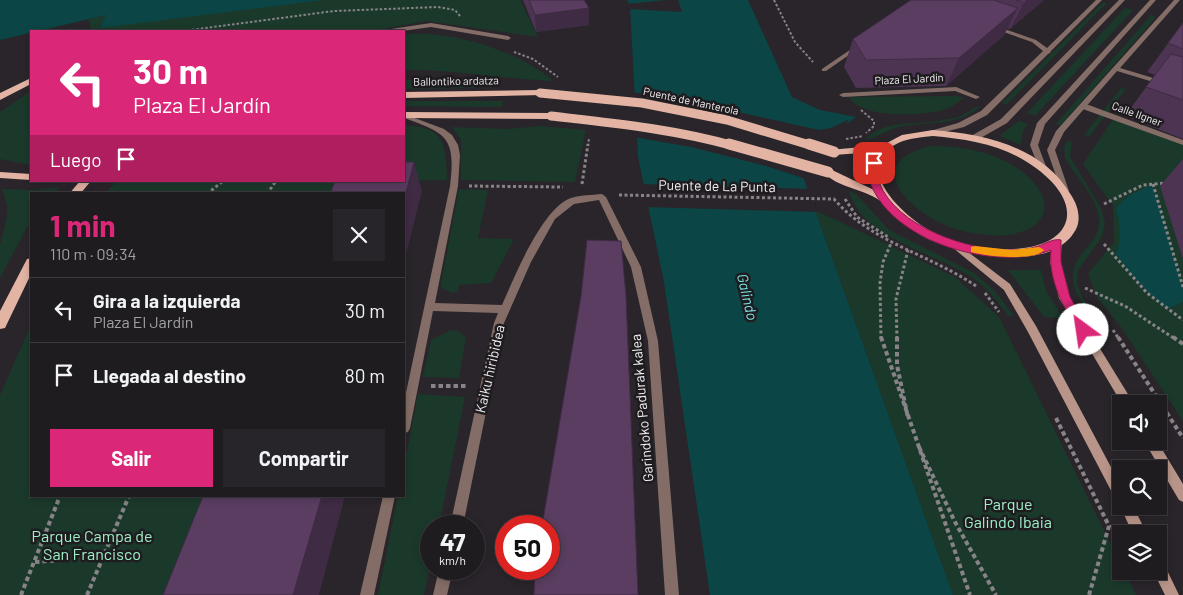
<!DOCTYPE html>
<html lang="es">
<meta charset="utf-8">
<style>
:root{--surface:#1f1c20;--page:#272529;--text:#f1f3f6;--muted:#a1a1a5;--line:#3c3a3e;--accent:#db2777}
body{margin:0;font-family:Barlow,sans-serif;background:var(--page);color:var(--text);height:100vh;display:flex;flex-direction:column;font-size:19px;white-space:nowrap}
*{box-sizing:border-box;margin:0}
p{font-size:16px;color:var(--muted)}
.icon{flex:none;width:28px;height:28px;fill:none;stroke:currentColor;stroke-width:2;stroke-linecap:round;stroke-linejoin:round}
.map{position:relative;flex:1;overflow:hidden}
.drawer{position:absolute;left:30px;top:192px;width:375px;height:305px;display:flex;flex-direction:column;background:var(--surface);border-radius:0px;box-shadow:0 2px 8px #0003,0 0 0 1px var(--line)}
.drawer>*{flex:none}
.banner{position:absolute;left:30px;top:30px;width:375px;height:152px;border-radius:0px;box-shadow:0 2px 8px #0003,0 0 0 1px var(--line);background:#db2777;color:#fff;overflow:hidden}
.tools{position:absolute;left:1112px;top:395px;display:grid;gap:10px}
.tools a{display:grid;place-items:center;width:55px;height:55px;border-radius:0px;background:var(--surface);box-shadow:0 2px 8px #0003,0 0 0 1px var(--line);font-size:25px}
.speed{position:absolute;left:420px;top:515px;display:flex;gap:10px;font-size:25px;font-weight:700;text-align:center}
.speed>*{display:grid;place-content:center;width:65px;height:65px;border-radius:50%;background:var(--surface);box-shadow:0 2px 8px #0003,0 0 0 1px var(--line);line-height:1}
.speed small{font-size:12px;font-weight:400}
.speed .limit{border:8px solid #d22;background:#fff;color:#111}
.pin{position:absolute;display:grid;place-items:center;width:42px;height:42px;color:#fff;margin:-21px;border-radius:10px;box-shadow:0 2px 8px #0006}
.me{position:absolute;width:55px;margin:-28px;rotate:329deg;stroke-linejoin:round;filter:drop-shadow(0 0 4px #0008)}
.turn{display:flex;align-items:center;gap:18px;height:105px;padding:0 20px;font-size:22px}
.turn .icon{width:65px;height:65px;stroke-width:2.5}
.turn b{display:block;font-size:35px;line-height:42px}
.then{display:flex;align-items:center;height:48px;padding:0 20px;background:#0003;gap:10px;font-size:19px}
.round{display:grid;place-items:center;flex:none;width:52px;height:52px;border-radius:0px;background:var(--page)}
.headline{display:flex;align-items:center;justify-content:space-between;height:85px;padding:0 20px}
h1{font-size:30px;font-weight:700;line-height:38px;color:var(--accent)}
.cta{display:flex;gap:10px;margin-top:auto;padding:10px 20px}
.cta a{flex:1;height:58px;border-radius:0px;background:var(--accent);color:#fff;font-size:20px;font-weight:700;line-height:58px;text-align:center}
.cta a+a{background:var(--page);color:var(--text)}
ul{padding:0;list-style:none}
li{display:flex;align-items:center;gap:15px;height:65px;padding:0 20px;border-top:1px solid var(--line)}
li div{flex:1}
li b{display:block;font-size:19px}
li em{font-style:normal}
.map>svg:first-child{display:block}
.green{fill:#1b392b}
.water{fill:#0c4545}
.pier{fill:#29252a}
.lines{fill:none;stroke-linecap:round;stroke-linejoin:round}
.path-far2{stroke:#878387;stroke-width:2;stroke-dasharray:2.5 2;stroke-linecap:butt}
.path-far1{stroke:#878387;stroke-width:3;stroke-dasharray:3 2.5;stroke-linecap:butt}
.path{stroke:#878387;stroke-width:4;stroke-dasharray:4.5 3;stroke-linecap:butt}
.pedestrian{fill:#846d66;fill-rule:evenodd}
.minor{fill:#846d66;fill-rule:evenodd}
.secondary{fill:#b99589;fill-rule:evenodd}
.primary{fill:#e3b4a4;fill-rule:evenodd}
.path-bridge{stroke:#878387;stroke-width:2;stroke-dasharray:2.5 2;stroke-linecap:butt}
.primary-bridge-far1{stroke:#e3b4a4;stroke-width:9}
.primary-bridge{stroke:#e3b4a4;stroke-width:11}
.wall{fill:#4d3453}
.shaded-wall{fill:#3f2b44}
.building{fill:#5a3d61;stroke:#3f2b44}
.route{fill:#db2777;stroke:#8e194d}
.slow{fill:#f59e0b}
.labels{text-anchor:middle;stroke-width:5;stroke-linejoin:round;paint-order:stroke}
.far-street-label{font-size:11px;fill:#f1eef1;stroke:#1f1c20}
.street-label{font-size:14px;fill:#f1eef1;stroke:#1f1c20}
.water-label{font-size:15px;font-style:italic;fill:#75e0e1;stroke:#1f1c20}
.near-park-label{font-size:16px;fill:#9defc6;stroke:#1f1c20}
</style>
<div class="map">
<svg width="1183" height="595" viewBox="0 0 1183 595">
<rect width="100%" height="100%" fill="#29252a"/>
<path class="green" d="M324,0H520L538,37L426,21L372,31H91L89,19L107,15L101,27Z
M1103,2L1107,3L1006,105L1002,103Z
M1125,8L1133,10L1035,116L1027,113Z
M1151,15L1156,17L1060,126L1056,124Z
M404,35C446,28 522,52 553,81C503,79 453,69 404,70Z
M449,79L480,85L473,88L404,89V80Z
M1121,88L1126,89L1089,137L1084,135Z
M31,91V165L0,159V112Z
M959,96L963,98C957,103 950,108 943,110C922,116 861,119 849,97Z
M404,101H503L502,107L404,106Z
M981,106C958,127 927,121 899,127C887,130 877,137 865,140C887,117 914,127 942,120C949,119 958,118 964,114C971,111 973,107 981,106Z
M1114,118L1183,142V421L1121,327L1097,297L1088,274L1114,242L1113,206L1083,164Z
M1019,121L1028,124L1022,134L1021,145L999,136Z
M404,126C445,125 446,146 447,180L404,181Z
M540,126L586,130L575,182L461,180V140L452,127L507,129Z
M1068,140L1072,142L1070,157L1101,208L1105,223L1102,237L1078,270L1077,283L1082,297L1095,317L1090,316C1072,286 1063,274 1089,245C1095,239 1099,230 1099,221C1099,197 1074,177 1065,157L1064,147Z
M931,146C966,146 1009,154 1033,182C1065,219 1024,239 989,235C972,233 956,231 941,223C901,204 866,161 931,146Z
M117,181H345L339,194H104Z
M60,187L54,194H31V220L0,278C0,268 0,256 0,246C4,221 13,216 2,189L37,190Z
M459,189L488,190L478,238L514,239L491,283L459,285L458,292L452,293L442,288L441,283Z
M849,190L857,195L889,230L974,273L996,292L1014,316H1008C997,300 985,285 968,275C933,253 858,236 849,190Z
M815,210L955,277L999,317L1121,565V571H1124L1136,595H953Z
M1008,270H1041L1046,291L1063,318L1044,317Z
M31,325V496H216L175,595H0V395Z
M451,330L458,331L466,337L459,378L423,377L431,340Z
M418,394L465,397L439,526H431V563L424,595H378L398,496H404V466Z"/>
<path class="water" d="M0,0H324L100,28L106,15L0,40Z
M627,0H748L792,97L820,110L856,117L797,160L953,595H710L664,282L638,157L630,6Z
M1153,184L1183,287V302L1167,309C1147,292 1131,276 1116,254C1122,237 1121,224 1116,208L1130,195Z"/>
<path class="pier" d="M666,0H678L682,12L628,9L626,4Z
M632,92L684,100L819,130L831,128L848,120L844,129L800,161L806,179L766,166L691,147L634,137Z
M641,184L810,189L818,212L646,207Z"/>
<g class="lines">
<path class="path-far2" d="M774,0L795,42L813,62
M183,31L334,11L438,7L455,10L460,16
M514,52L533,59L558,77
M861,110L874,121V126L866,133
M588,146L589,138"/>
<path class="path-far1" d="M582,184L588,144
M1153,184L1183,287
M469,186L563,187
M207,194L223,181
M267,194L276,181
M619,195L834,199C872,243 929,254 976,286
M845,199L857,217L888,237
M1104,204L1143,185L1165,183
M1104,244L1147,293L1183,320
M1085,288L1125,306L1175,339
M985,293L999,312
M1113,330L1119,339
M881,339L880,283L883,262L892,241
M897,339L896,299L908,250"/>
<path class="path" d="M881,337L970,595
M897,337V365L908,418
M1118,337L1183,438
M1173,337L1183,344
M431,386H467
M1056,418L1109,526L1089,595
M919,447L955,522L996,595
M35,562L103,557
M21,595L60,496
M87,595L129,496"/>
<path class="pedestrian" d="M860,43L863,45L862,46L826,71H822V69Z
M956,87L980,97L976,99L955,91L843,97L839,95L843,93Z
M1080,104H1086L1183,140V145L1080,108Z"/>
<path class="minor" d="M1096,0H1102L1051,51L1050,53L1048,54L987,115L964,127L933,135H930V131L958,123L981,111L1043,51L1032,42L992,28V26H996L1036,40L1047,48Z
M1119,0H1125L1007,123L977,140H971V136L1001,119Z
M1150,0H1156L1045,124L1038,145L1047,169L1046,171H1040L1030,145L1037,123Z
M1174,0H1180L1120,68L1183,87V91L1117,71L1064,132L1055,150L1069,191L1065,194L1062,193L1047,150L1056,131Z
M431,23L508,36L511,38L508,40L431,27L402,31H388L391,29Z
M404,114L444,129L452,135L458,145L460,155L458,186L435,303L502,305C514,278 542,208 571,198C580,195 592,195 602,194L606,197L641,267L658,341L679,595H665L648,341L631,267L599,200L574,204L555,219L531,262L504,323L463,526H450L494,323L498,313L433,311L410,428L408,432L404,433V402L450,186C456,138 447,133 404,118Z
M383,496H395L374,595H360Z
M439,569H453L447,595H433Z"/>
<path class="secondary" d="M1057,240L1062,243L1060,262L1069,298L1134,404H1122L1059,298L1050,262L1052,243Z
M955,242L1010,284L1036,326L1121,486V506H1133L1147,534H1133L1120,506V504L1117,502L1028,332L1004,290L952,247L950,245L952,243Z
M1144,441H1157L1183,484V502L1179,500Z
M1159,562L1164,564L1179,595H1165L1153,571H1159Z"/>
<path class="primary" d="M31,78V84L0,100V93Z
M540,90L545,93L543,95L404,98V92Z
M404,112L551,113L556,116L551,119L404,118Z
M933,130C985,134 1043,147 1071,195C1077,204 1081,216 1077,227C1055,276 959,255 924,237C907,228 896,216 883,203C867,189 837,188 823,172L828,169L832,170L874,190C867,173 866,167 875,152L834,155L829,152L830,150L883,145L902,135ZM933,136C965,139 999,144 1027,162C1092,203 1075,253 998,249C974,248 950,241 929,230C899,213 848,163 903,141C913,138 923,137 933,136Z
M0,172L31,174V180L0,178Z
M80,181H91L80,194H69Z
M31,258V274L5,328L0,329V311L27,259Z"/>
<path class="path-bridge" d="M846,139L863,136"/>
<path class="primary-bridge-far1" d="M540,93L642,103L727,120L813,146
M551,116C612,123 674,129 734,146"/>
<path class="primary-bridge" d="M729,144L828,172
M809,144L834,152"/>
</g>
<path class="wall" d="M523,0H584L589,8V25L536,32Z
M911,0H1044L1010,29L1007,28L1004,35L946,86L856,88L844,67L853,39Z
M1183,23V139L1125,116L1155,75L1147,72Z
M1183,159V259L1160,186Z"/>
<path class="shaded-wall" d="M1027,0H1044L1010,29L1024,3Z
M589,8V25L536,32L535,15Z
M1018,8L1004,35L946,86L959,58Z
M414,162L422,191L404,262V200Z
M322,496H345L319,595H293Z"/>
<path class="building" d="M529,0H584L589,8L535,15Z
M911,0H993L1018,8L959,58L866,60L853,39Z
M1016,0H1027L1024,3Z
M1183,23V49L1168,43Z
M1171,54L1183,57V100L1146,87Z
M404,162H414L404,200V194H330L335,181H404Z
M587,240L621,241L626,295L638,595H534L535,569H549V526H542L581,296Z
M203,496H322L293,595H163Z"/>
<path class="route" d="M874,160L879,163C879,169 877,176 879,182C896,227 968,251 1013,250C1020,250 1028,249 1035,247C1044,245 1052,238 1061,240V262L1070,297L1089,330L1087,333H1079C1064,307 1048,281 1051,250C996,272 891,242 870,182C868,176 869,168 869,163Z"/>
<path class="slow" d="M975,246L1012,250L1039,247L1044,250C1034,262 985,256 971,252V247Z"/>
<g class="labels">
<g class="far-street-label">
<text transform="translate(909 79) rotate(-3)" y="4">Plaza El Jardín</text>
<text transform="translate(456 81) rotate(-1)" y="4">Ballontiko ardatza</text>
<text transform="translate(691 101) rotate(12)" y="4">Puente de Manterola</text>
<text transform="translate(1137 114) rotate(20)" y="4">Calle Ilgner</text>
</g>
<g class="street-label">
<text transform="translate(717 186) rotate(1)" y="5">Puente de La Punta</text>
<text transform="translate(490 369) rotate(-77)" y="5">Kaiku hiribidea</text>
<text transform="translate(642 408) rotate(-95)" y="5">Garindoko Padurak kalea</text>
</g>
<g class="water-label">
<text transform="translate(747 297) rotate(77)" y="5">Galindo</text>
</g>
<g class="near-park-label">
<text x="1008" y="510">Parque<tspan x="1008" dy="18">Galindo Ibaia</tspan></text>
<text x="92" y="542">Parque Campa de<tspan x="92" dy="18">San Francisco</tspan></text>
</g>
</g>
</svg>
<div class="tools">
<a><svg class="icon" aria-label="sound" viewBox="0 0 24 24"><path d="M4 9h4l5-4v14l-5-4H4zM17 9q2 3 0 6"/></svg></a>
<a><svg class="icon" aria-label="search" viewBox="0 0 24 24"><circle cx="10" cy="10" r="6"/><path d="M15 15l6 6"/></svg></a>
<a><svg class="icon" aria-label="layers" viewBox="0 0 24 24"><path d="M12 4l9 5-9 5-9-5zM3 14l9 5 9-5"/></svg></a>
</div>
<div class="speed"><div>47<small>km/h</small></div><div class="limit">50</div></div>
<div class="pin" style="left:874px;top:163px;background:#d93025"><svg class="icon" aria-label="arrive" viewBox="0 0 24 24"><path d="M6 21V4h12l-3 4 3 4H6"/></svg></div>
<svg class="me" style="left:1083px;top:330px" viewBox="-20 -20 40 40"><circle r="19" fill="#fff"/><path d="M0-13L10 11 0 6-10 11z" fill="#db2777"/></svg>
<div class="banner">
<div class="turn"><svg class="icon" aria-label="left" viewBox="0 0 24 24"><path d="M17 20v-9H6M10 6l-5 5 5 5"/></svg><div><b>30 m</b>Plaza El Jardín</div></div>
<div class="then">Luego<svg class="icon" aria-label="arrive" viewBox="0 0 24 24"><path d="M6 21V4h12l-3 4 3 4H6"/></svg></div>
</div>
<section class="drawer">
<div class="headline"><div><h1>1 min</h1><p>110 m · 09:34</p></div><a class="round"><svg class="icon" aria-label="close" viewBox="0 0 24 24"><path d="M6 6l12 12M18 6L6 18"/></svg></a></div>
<ul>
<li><svg class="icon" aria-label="left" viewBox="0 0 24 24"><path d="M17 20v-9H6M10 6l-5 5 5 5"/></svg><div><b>Gira a la izquierda</b><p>Plaza El Jardín</p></div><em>30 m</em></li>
<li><svg class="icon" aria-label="arrive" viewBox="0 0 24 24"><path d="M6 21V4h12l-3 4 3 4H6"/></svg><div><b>Llegada al destino</b></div><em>80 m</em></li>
</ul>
<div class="cta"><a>Salir</a><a>Compartir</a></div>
</section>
</div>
